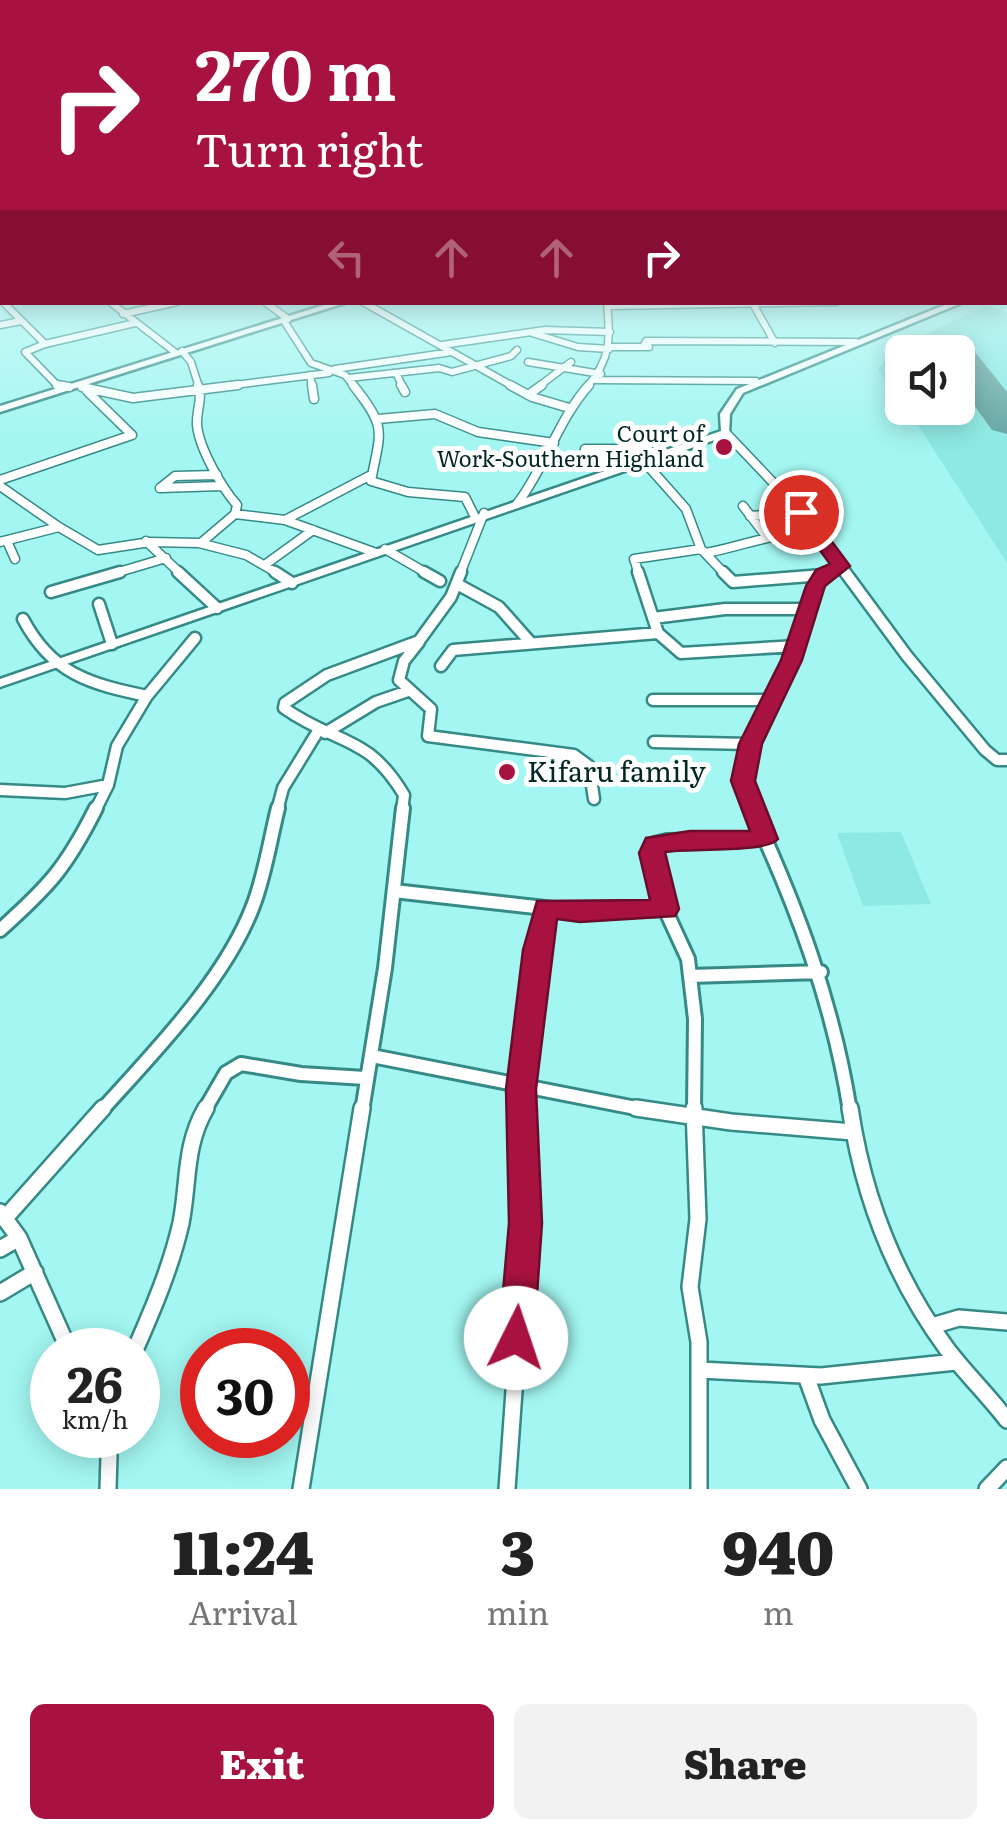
<!DOCTYPE html>
<style>
:root{--surface:#fff;--page:#f2f2f2;--text:#222;--muted:#767676;--accent:#a81241}
body{margin:0;font-family:Literata,serif;background:var(--page);color:var(--text);height:100vh;display:flex;flex-direction:column;font-size:38px;white-space:nowrap}
*{box-sizing:border-box;margin:0}
p{font-size:32px;color:var(--muted)}
.icon{flex:none;width:55px;height:55px;fill:none;stroke:currentColor;stroke-width:2;stroke-linecap:round;stroke-linejoin:round}
.map{position:relative;height:1489px;overflow:hidden}
.sheet{display:flex;flex-direction:column;background:var(--surface);flex:1}
.sheet>*{flex:none}
.banner{position:absolute;left:0px;top:0px;width:1008px;height:305px;box-shadow:0 5px 25px #0003;background:#a81241;color:#fff;overflow:hidden}
.tools{position:absolute;left:885px;top:335px;display:grid;gap:20px}
.tools a{display:grid;place-items:center;width:90px;height:90px;border-radius:15px;background:var(--surface);box-shadow:0 5px 25px #0003;font-size:50px}
.speed{position:absolute;left:30px;top:1328px;display:flex;gap:20px;font-size:50px;font-weight:700;text-align:center}
.speed>*{display:grid;place-content:center;width:130px;height:130px;border-radius:50%;background:var(--surface);box-shadow:0 5px 25px #0003;line-height:1}
.speed small{font-size:25px;font-weight:400}
.speed .limit{border:15px solid #d22;background:#fff;color:#111}
.pin{position:absolute;display:grid;place-items:center;width:85px;height:85px;color:#fff;margin:-42px;border:5px solid #fff;border-radius:50%;box-shadow:0 2px 10px #0007}
.me{position:absolute;width:110px;margin:-55px;rotate:4deg;stroke-linejoin:round;filter:drop-shadow(0 0 8px #0008)}
.turn{display:flex;align-items:center;gap:35px;height:210px;padding:0 30px;font-size:45px}
.turn .icon{width:130px;height:130px;stroke-width:2.5}
.turn b{display:block;font-size:70px;line-height:85px}
.lanes{display:flex;align-items:center;height:95px;padding:0 30px;background:#0003;justify-content:center;gap:50px;direction:ltr}
.lanes .off{opacity:.35}
.eta{display:flex;justify-content:space-evenly;align-items:center;height:170px;text-align:center}
.eta b{font-size:60px;font-weight:800;line-height:70px}
.button{display:flex;gap:20px;margin-top:auto;padding:20px 30px}
.button a{flex:1;height:115px;border-radius:15px;background:var(--accent);color:#fff;font-size:40px;font-weight:800;line-height:115px;text-align:center}
.button a+a{background:var(--page);color:var(--text)}
.map>svg:first-child{display:block}
.built{fill:#8ce9e4}
.lines{fill:none;stroke-linecap:round;stroke-linejoin:round}
.runway{fill:#62a3a0;fill-rule:evenodd}
.street-far4-casing{stroke:#358a86;stroke-width:9}
.street-far3-casing{stroke:#358a86;stroke-width:11}
.street-far2-casing{stroke:#358a86;stroke-width:15}
.street-far1-casing{stroke:#358a86;stroke-width:18}
.street-casing{stroke:#358a86;stroke-width:20}
.secondary-casing{stroke:#358a86;stroke-width:5}
.street-far4{stroke:#fff;stroke-width:6}
.street-far3{stroke:#fff;stroke-width:8}
.street-far2{stroke:#fff;stroke-width:10}
.street-far1{stroke:#fff;stroke-width:12}
.street{stroke:#fff;stroke-width:15}
.secondary{fill:#fff;fill-rule:evenodd}
.route{fill:#a81241;stroke:#6d0c2a;stroke-width:2.5}
.poi-dot{fill:#a81241;stroke:#fff;stroke-width:4}
.labels{text-anchor:middle;stroke-width:10;stroke-linejoin:round;paint-order:stroke}
.far-poi-label{font-size:22px;fill:#022726;stroke:#fff;text-anchor:end}
.poi-label{font-size:28px;fill:#022726;stroke:#fff;text-anchor:start}
</style>
<div class="map">
<svg width="1007" height="1489" viewBox="0 0 1007 1489">
<rect width="100%" height="100%" fill="#a3f6f1"/>
<path class="built" d="M986,306L1007,312V563L907,408H958V352H902V401L878,370L892,350Z
M901,832L931,904L863,906L837,833Z"/>
<g class="lines">
<path class="runway" d="M961,348L975,352L1007,392V434L992,430L958,383V352H946Z"/>
<defs>
<path id="street-far4" d="M3,302L45,344L135,323
M110,302L176,353
M265,302L288,319
M363,302L514,387
M752,302L775,343
M609,306L836,302
M123,314L177,302
M284,321L311,363L345,375L355,387
M0,325L21,321
M532,333L578,347L609,349
M45,344L25,352L57,385L69,387
M442,345L545,330L610,332
M610,347H649
M643,347L646,341L856,342
M182,351L191,362L199,387
M528,362L601,374
M335,369L452,352
M396,373L403,387
M310,375L312,387
M349,378L439,368L452,372L511,356L517,350
M596,380L756,381
M219,387L329,373
M538,387L571,362
M587,387C612,358 610,338 607,302"/>
<path id="street-far3" d="M57,385L69,387
M198,385C203,400 196,410 197,425C199,448 222,488 237,505L235,514L285,520L376,553
M312,385L314,399
M353,385C387,428 381,429 371,481L408,492L465,497L475,517
M401,385L405,392
M510,385L532,397L569,408
M82,387L133,398L238,385
M528,395L542,385
M378,419L435,414L478,432L554,443
M626,429L643,449L659,454
M726,433L801,512L847,574
M585,449H643
M0,480L132,435L87,391
M0,486L59,527
M160,488L175,476L217,475
M160,488L221,486
M517,504C546,466 558,420 589,385
M743,506L766,536
M750,516L801,512
M285,520L369,476
M7,541L15,559
M146,541L181,574
M0,542L59,527L98,550L150,542L199,543L246,555L279,574
M202,542L235,514
M385,549L428,574
M701,549L725,574
M705,553C736,548 762,536 794,534
M266,564L313,530
M112,574L166,558
M460,574L484,513
M639,574L634,559L701,549L686,509L642,459
M825,574L840,566"/>
<path id="street-far2" d="M178,572L217,608
M275,572L292,583
M424,572L440,581
M638,572L658,633L681,653L797,646
M723,572L733,582L823,575
M845,572L907,656L985,750L997,760H1007
M457,584L499,607L531,643
M51,592L120,572
M99,604L112,644
M653,618L725,609H808
M23,619C52,674 90,684 147,696L117,746L108,785L95,811
M419,642L404,661L399,680L431,709L428,736L574,755L589,766L594,799
M441,666L453,650L658,633
M147,696L195,638
M653,700H770
M325,733L376,702L408,691
M654,742L750,744
M0,790L65,793L108,785
M277,811L283,788L318,731
M402,811L404,795C367,733 336,745 284,708L285,703L327,675L419,641L451,597L461,572
M752,811L745,779L754,735L796,650L814,589L829,572"/>
<path id="street-far1" d="M751,808C797,907 833,1003 850,1111
M394,891L580,912L665,909
M0,930C49,886 66,868 96,808
M690,976L821,972
M372,1056L651,1111
M101,1111C154,1052 225,980 253,906C265,875 270,840 278,808
M204,1111L226,1073L241,1064L301,1074L365,1078
M362,1111L385,968L403,808
M522,1111L537,949L546,908
M694,1111L695,1019L688,959L665,909L652,853L655,844L667,841L765,839"/>
<path id="street" d="M636,1108L731,1122L853,1132
M694,1108L698,1219L690,1287L699,1342V1489
M850,1108C863,1196 894,1277 947,1349C966,1374 988,1395 1007,1420
M0,1212L19,1238L69,1350
M6,1217L103,1108
M0,1249L19,1238
M0,1293L35,1272
M932,1326L959,1318L1007,1322
M135,1350C153,1309 171,1267 181,1223C189,1182 184,1146 206,1108
M700,1370L821,1376L956,1362
M806,1376L822,1420L859,1489
M104,1435L109,1456L108,1489
M301,1489L362,1108
M507,1489L526,1223L522,1108
M987,1489L1007,1468"/>
<path id="secondary" d="M1005,290H1007V295H1005Z
M334,302H348L0,412V406Z
M952,302H964L743,393L730,414L729,435L0,687V679L721,431L720,414L737,389Z"/>
</defs>
<use href="#street-far4" class="street-far4-casing"/>
<use href="#street-far3" class="street-far3-casing"/>
<use href="#street-far2" class="street-far2-casing"/>
<use href="#street-far1" class="street-far1-casing"/>
<use href="#street" class="street-casing"/>
<use href="#secondary" class="secondary-casing"/>
<use href="#street-far4" class="street-far4"/>
<use href="#street-far3" class="street-far3"/>
<use href="#street-far2" class="street-far2"/>
<use href="#street-far1" class="street-far1"/>
<use href="#street" class="street"/>
<use href="#secondary" class="secondary"/>
</g>
<linearGradient id="sky" x2="0" y2="1"><stop stop-color="#85baef"/><stop offset="0.53" stop-color="#d6fbf9"/><stop offset="1" stop-color="#d6fbf9" stop-opacity="0"/></linearGradient>
<rect width="1007" height="447" fill="url(#sky)"/>
<path class="route" d="M801,506L807,508L850,566L825,586L802,660L762,744L755,781L778,839C767,853 688,848 665,852L679,909L675,916L580,922L557,919L536,1089L542,1223L534,1338L529,1350L516,1355L504,1350L499,1338L509,1223L506,1089L523,950L537,901L650,900L639,853L646,838L690,831H750L731,781L739,744L781,660L806,586L816,570L830,564L792,512Z"/>
<g class="poi-dot">
<circle cx="724" cy="447" r="10"/>
<circle cx="507" cy="772" r="10"/>
</g>
<g class="labels">
<g class="far-poi-label">
<text x="704" y="442">Court of<tspan x="704" dy="25">Work-Southern Highland</tspan></text>
</g>
<g class="poi-label">
<text x="527" y="782">Kifaru family</text>
</g>
</g>
</svg>
<div class="tools">
<a><svg class="icon" aria-label="sound" viewBox="0 0 24 24"><path d="M4 9h4l5-4v14l-5-4H4zM17 9q2 3 0 6"/></svg></a>
</div>
<div class="speed"><div>26<small>km/h</small></div><div class="limit">30</div></div>
<div class="pin" style="left:801px;top:512px;background:#d93025"><svg class="icon" aria-label="arrive" viewBox="0 0 24 24"><path d="M6 21V4h12l-3 4 3 4H6"/></svg></div>
<svg class="me" style="left:516px;top:1338px" viewBox="-20 -20 40 40"><circle r="19" fill="#fff"/><path d="M0-13L10 11 0 6-10 11z" fill="#a81241"/></svg>
<div class="banner">
<div class="turn"><svg class="icon" aria-label="right" viewBox="0 0 24 24"><path d="M7 20v-9h11M14 6l5 5-5 5"/></svg><div><b>270 m</b>Turn right</div></div>
<div class="lanes"><svg class="icon off" aria-label="left" viewBox="0 0 24 24"><path d="M17 20v-9H6M10 6l-5 5 5 5"/></svg><svg class="icon off" aria-label="ahead" viewBox="0 0 24 24"><path d="M12 20V5M6 11l6-6 6 6"/></svg><svg class="icon off" aria-label="ahead" viewBox="0 0 24 24"><path d="M12 20V5M6 11l6-6 6 6"/></svg><svg class="icon" aria-label="right" viewBox="0 0 24 24"><path d="M7 20v-9h11M14 6l5 5-5 5"/></svg></div>
</div>
</div>
<section class="sheet">
<div class="eta">
<div><b>11:24</b><p>Arrival</p></div>
<div><b>3</b><p>min</p></div>
<div><b>940</b><p>m</p></div>
</div>
<div class="button"><a>Exit</a><a>Share</a></div>
</section>
